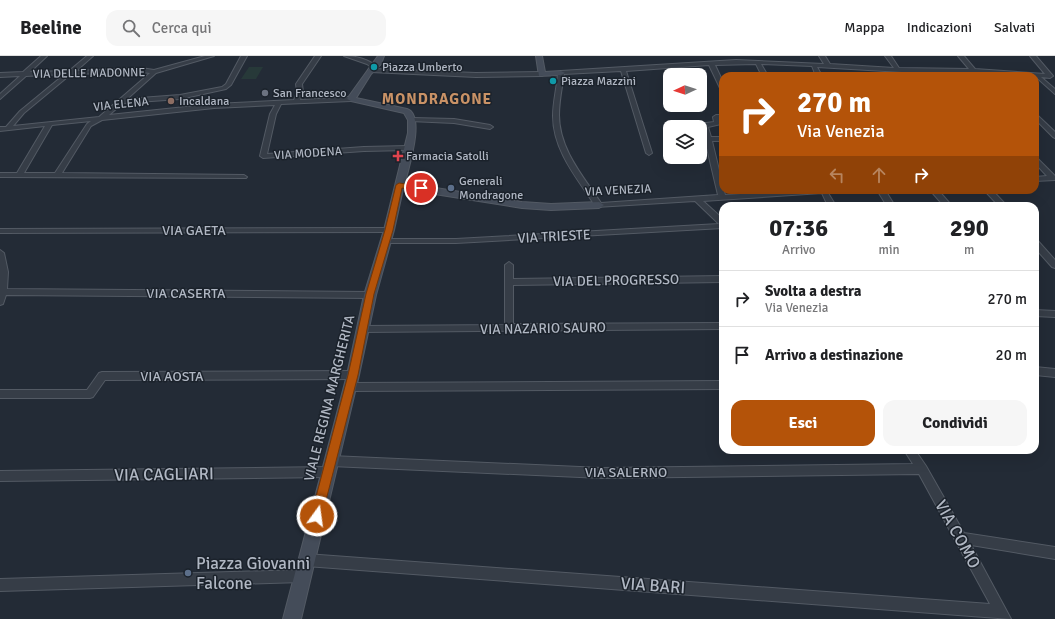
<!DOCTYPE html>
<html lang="it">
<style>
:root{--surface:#fff;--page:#f6f6f6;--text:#202124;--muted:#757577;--line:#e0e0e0;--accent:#b45309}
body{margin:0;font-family:Signika,sans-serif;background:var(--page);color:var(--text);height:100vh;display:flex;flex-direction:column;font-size:15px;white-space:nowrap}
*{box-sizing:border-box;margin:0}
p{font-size:13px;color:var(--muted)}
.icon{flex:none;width:22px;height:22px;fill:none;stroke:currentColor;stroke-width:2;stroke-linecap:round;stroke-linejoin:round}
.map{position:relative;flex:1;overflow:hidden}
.sheet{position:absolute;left:719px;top:146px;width:320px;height:252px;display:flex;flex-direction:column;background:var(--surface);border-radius:12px;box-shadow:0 4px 16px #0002}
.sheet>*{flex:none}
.guide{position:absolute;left:719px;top:16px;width:320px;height:122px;border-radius:12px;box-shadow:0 4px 16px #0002;background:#b45309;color:#fff;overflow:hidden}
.needle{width:26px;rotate:267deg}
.controls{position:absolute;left:663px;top:12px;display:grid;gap:8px}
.controls a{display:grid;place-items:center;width:44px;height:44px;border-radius:8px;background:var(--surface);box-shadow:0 4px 16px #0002;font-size:20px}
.pin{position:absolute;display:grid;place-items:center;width:34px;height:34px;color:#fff;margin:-17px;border:2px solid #fff;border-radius:50%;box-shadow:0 1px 4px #0007}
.me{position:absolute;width:44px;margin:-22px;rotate:14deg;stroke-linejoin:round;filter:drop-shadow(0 0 3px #0008)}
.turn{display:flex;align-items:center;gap:14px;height:84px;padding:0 12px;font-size:18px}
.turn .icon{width:52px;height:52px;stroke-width:2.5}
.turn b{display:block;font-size:28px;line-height:34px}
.lanes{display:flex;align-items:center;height:38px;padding:0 12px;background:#0003;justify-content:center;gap:20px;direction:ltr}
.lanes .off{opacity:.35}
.eta{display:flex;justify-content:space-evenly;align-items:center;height:68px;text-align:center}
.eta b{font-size:24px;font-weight:700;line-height:28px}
.action{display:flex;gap:8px;margin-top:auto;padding:8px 12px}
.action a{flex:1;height:46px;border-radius:12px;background:var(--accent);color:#fff;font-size:16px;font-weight:700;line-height:46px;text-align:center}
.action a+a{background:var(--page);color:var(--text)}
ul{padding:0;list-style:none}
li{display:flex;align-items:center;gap:12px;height:56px;padding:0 12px;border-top:1px solid var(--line)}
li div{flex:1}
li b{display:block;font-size:15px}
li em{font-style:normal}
header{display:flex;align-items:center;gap:24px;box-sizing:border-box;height:56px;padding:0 20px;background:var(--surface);border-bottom:1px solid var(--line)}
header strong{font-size:19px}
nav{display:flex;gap:22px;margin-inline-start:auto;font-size:14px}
.search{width:280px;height:36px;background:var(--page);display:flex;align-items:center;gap:10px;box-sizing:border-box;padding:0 14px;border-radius:12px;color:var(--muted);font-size:15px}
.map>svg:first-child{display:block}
.green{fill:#273939}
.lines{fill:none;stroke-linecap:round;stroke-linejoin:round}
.street-casing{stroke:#535a64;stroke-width:2}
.secondary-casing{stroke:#535a64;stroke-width:2}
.street{fill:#363d47;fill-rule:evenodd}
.secondary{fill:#444c59;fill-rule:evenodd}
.route{fill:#b45309;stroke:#753606}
.culture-dot{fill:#0f9aa8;stroke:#1b222b;stroke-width:1.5}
.worship-dot{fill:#6b7280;stroke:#1b222b;stroke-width:1.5}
.education-dot{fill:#8d6e63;stroke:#1b222b;stroke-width:1.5}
.health-dot{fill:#e0444e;stroke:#1b222b;stroke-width:1.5}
.service-dot{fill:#5c6f8a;stroke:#1b222b;stroke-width:1.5}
.labels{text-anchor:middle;stroke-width:3;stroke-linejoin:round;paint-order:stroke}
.far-poi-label{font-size:12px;fill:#b0b7c3;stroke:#1b222b;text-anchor:start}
.far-street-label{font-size:12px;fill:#b0b7c3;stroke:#1b222b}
.street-label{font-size:14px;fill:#b0b7c3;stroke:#1b222b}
.far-district-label{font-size:15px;font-weight:bold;letter-spacing:1px;fill:#c99266;stroke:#1b222b}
.near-street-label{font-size:17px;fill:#b0b7c3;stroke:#1b222b}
.near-poi-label{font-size:17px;fill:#b0b7c3;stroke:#1b222b;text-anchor:start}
</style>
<header>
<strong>Beeline</strong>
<div class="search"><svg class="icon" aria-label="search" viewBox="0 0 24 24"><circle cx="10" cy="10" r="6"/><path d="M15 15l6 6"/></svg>Cerca qui</div>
<nav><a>Mappa</a><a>Indicazioni</a><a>Salvati</a></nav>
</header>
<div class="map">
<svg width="1055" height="563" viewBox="0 0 1055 563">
<rect width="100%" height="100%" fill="#232b36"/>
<path class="green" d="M249,11H263L256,23H241Z"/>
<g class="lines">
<defs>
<path id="street" d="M41,0H47L30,16L69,15L87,0H93L76,15L141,12L154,14L205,0H214L156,17L127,43L180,39L222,31L226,28L241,0H247L231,29L226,33L180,43L123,47L109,59L214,48L294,44L297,36L296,28L315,0H321L302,28L303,36L300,44L351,41L354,43L351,45L281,48L276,58L267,98L364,91L408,90L411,92L408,94L364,95L263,102L260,100L270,58L275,49L214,52L102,64L91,70L62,117L244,119L247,121L246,122L0,121V117H17L45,70L0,75V71H6L20,55L65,18L26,20L0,43V38L20,20L0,21V17L23,16ZM141,16L150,17L99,61L13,70L24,57L71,18ZM91,65L87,68L55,117H24L52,69Z
M344,0C355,0 369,3 377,11L374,13L476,17L542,16L545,18L542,20L476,21L371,16L368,14L369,13H374L367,8Z
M819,0H825L830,8L894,12L885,0H891L899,12L969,13L958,0H964L975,13L1045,18L1030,0H1036L1053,20L1050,22L1041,21L1055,33V38L1035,20L973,17H919L817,11L822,20H816L812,10L761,8L768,20H762L756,8L715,9L723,26V34L720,32L709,9L626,15L652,97L649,99L646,97L621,15L564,18C562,32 559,45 559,59C559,93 583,120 601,147L718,139L702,71L706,67L714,66L713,61L716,59H723V63H720L721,68L708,71L711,81H723V85H712L725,139L806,134H844L840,136L828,137L836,150H828L822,137L703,145L723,163V172L456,187H385L381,185L385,183H456L719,168L695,145L596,151C578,123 553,95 553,60C553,46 557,31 558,17L561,15L736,4L824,8Z
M1035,57L1055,76V82L1053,81L1035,63Z
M412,62L454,63L490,69L493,71L490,73L454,67L410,65V63Z
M1035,101L1037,102L1055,120V124L1035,125V121L1047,120L1035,107Z
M877,134H885L895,150H887Z
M930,134H938L952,150H944Z
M984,134H992L1007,150H999Z
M389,172L393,174L392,176L0,177V173Z
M1035,184L1038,185L1055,204V212L1052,211L1035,192Z
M0,194L4,197L8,216L7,233L370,236L374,239L370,242L6,239L3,248L0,249Z
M509,206L513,209V223L723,220V226L513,229V268L723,267V273L363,276L359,273L363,270L505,269V209Z
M1035,254L1055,255V261L1035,260Z
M1035,311L1055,313V321L1035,319Z
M353,315L356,316L358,319L356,322L353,323L105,324L93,341L90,342H0V334H87L99,317L102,316Z
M723,325V333L350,335L347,334L345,331L347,328L350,327Z
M904,394H915L926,410L964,477L1055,491V503L971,489L1011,563L306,510L302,508L300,504L302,500L306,498L990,548L919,418L602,422L331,410L327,408L326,405L327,402L331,400L602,412L913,408Z
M328,411L332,413L333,416L332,419L328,421L0,425V415Z
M302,514L306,516L308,520L306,524L302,526L0,535V523Z"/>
<path id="secondary" d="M378,0H384L381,8L371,18L356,42L407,53C426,59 408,113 405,127L522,146L551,148L599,146L604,149L599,152L551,154L522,152L403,133L394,174L376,239L359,319L301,563H283L347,319L364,239L384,174L408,77V64L404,57L351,45L347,43Z
M536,0H542L545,16L561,15L565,17L561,19L539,20Z"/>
</defs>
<use href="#street" class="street-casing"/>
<use href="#secondary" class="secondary-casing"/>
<use href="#street" class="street"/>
<use href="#secondary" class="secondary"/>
</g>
<path class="route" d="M399,127L421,130L424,132L421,135L402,132L393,174L374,238L358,319L322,460L321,464L317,465L313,464L311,460L348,319L366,238L385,174L396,129Z"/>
<g class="culture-dot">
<circle cx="374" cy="11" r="4"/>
<circle cx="553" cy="25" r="4"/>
</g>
<circle class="worship-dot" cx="265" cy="37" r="4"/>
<circle class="education-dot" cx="171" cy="45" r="4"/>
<path class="health-dot" d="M396 94h4v4h4v4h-4v4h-4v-4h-4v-4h4z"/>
<g class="service-dot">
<circle cx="451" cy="132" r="4"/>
<circle cx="188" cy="517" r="4"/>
</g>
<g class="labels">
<g class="far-poi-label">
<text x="382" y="15">Piazza Umberto</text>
<text x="561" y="29">Piazza Mazzini</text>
<text x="273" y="41">San Francesco</text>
<text x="179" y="49">Incaldana</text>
<text x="406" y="104">Farmacia Satolli</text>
<text x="459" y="129">Generali<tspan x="459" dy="14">Mondragone</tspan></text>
</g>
<g class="far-street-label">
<text transform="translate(89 17) rotate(-1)" y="4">VIA DELLE MADONNE</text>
<text transform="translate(121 48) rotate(-6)" y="4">VIA ELENA</text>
<text transform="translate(308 97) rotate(-4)" y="4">VIA MODENA</text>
<text transform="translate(618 134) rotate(-3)" y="4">VIA VENEZIA</text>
</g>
<g class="street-label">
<text x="194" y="179">VIA GAETA</text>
<text transform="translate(554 180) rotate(-3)" y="5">VIA TRIESTE</text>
<text transform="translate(616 224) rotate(-1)" y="5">VIA DEL PROGRESSO</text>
<text x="186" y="242">VIA CASERTA</text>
<text transform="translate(543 272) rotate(-1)" y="5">VIA NAZARIO SAURO</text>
<text x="172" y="325">VIA AOSTA</text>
<text transform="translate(329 342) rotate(-76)" y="5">VIALE REGINA MARGHERITA</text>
<text x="626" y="421">VIA SALERNO</text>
</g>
<g class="far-district-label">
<text x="437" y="48">MONDRAGONE</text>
</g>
<g class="near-street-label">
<text transform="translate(164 418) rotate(-1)" y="6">VIA CAGLIARI</text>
<text transform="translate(958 478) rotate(61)" y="6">VIA COMO</text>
<text transform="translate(653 529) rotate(4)" y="6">VIA BARI</text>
</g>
<g class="near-poi-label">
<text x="196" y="513">Piazza Giovanni<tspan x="196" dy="20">Falcone</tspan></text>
</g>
</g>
</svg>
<div class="controls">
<a><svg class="needle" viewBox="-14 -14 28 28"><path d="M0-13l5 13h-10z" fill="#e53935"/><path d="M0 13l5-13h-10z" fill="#757577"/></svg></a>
<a><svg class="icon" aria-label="layers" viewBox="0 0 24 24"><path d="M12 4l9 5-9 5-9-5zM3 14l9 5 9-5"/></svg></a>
</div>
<div class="pin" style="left:421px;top:132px;background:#d93025"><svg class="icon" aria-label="arrive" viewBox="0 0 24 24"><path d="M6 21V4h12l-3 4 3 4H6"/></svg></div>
<svg class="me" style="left:317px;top:460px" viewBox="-20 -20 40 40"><circle r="17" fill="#b45309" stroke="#fff" stroke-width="3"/><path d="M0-11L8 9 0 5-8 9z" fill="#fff"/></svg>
<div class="guide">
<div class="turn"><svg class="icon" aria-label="right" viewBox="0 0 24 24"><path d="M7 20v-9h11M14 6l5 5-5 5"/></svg><div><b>270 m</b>Via Venezia</div></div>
<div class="lanes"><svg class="icon off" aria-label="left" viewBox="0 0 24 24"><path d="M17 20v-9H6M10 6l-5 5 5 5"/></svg><svg class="icon off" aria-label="ahead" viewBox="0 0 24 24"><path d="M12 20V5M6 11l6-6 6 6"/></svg><svg class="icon" aria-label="right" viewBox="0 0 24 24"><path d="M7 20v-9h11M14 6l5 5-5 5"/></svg></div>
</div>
<section class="sheet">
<div class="eta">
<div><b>07:36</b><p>Arrivo</p></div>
<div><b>1</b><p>min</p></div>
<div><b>290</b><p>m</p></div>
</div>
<ul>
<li><svg class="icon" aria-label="right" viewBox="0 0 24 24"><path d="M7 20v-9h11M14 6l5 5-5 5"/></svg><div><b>Svolta a destra</b><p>Via Venezia</p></div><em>270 m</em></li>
<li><svg class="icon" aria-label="arrive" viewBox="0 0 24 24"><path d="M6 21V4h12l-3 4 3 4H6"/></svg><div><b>Arrivo a destinazione</b></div><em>20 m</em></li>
</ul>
<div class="action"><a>Esci</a><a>Condividi</a></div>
</section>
</div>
